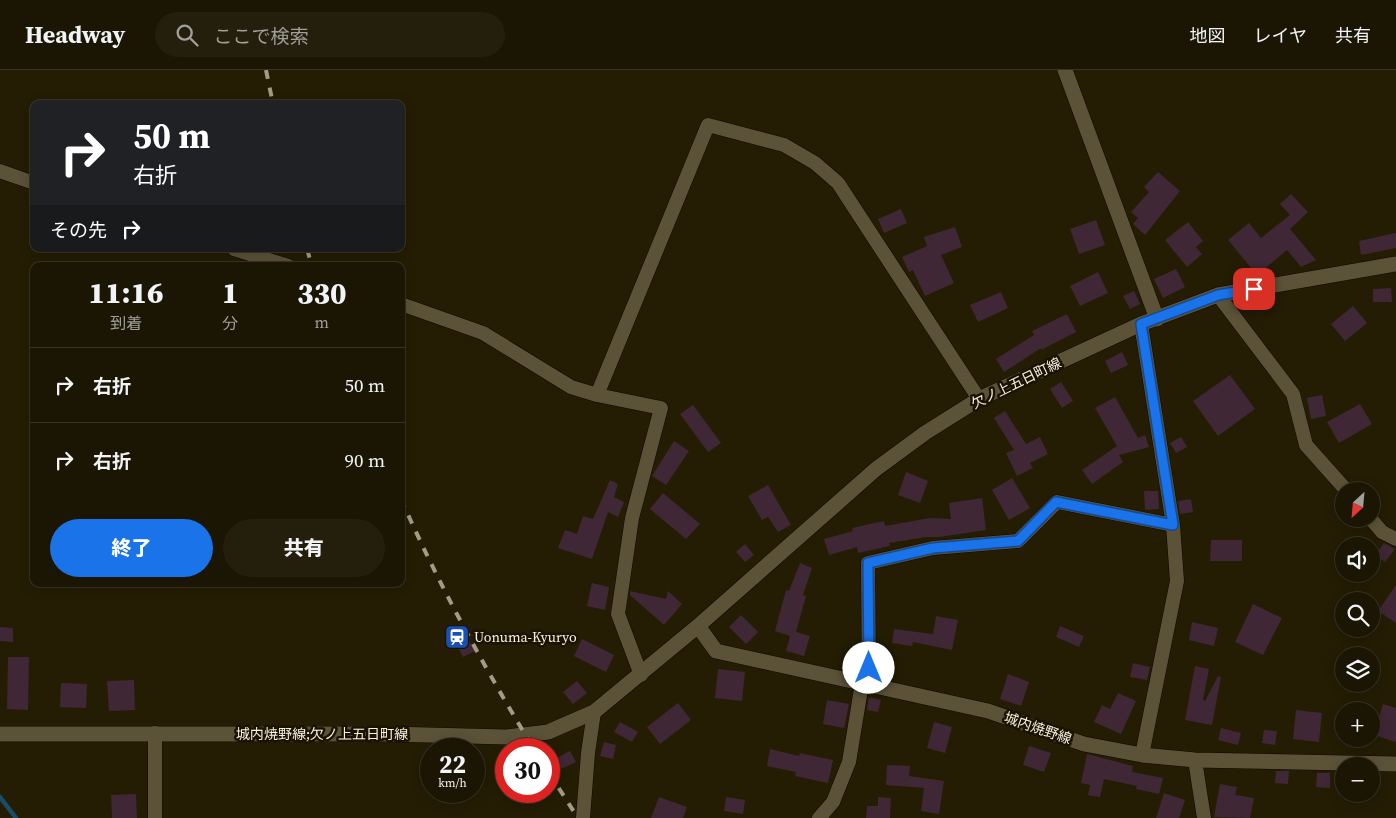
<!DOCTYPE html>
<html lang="ja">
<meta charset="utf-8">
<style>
:root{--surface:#1b1603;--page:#241f0d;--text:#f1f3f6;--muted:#a09f9a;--line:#393525;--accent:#1a73e8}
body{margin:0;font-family:"Source Serif 4","Noto Sans JP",serif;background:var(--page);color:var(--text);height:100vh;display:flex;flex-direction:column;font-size:19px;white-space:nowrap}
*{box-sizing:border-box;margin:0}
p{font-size:16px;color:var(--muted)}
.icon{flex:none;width:28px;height:28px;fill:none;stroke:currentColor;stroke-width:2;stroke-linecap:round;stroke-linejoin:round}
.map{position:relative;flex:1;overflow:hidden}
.details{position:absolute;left:30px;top:192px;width:375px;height:325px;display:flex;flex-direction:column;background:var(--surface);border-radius:10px;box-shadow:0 2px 12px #0003,0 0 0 1px var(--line)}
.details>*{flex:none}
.hud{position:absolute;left:30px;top:30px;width:375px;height:152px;border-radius:10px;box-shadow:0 2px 12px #0003,0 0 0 1px var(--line);background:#202124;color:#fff;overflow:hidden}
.needle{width:32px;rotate:206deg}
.fabs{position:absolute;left:1335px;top:412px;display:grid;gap:10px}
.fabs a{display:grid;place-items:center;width:45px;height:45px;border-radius:50%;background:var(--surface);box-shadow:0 2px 12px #0003,0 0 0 1px var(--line);font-size:25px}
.speed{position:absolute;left:420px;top:668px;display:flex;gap:10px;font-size:25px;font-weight:700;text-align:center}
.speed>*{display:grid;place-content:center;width:65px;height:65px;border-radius:50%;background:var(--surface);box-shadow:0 2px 12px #0003,0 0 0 1px var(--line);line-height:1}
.speed small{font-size:12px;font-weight:400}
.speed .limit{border:8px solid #d22;background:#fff;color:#111}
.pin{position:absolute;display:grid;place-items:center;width:42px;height:42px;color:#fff;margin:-21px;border-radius:10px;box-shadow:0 2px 8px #0006}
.me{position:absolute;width:55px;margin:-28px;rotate:0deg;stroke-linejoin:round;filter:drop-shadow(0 0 4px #0008)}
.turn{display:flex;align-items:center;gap:18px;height:105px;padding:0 20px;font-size:22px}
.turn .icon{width:65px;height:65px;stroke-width:2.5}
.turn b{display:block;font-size:35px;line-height:42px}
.then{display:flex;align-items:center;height:48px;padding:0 20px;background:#0003;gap:10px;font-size:19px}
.eta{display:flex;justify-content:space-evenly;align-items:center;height:85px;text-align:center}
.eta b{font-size:30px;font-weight:800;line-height:35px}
.action{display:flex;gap:10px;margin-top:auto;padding:10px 20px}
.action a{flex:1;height:58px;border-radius:30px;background:var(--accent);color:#fff;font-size:20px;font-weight:800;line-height:58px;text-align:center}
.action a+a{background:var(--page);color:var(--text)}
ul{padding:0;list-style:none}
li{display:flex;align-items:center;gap:15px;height:75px;padding:0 20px;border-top:1px solid var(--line)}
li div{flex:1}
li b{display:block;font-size:19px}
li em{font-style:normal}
header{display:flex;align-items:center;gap:30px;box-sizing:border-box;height:70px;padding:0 25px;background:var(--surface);border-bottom:1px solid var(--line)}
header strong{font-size:24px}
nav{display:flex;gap:28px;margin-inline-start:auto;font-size:18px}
.search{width:350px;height:45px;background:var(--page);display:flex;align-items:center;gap:12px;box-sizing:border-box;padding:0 18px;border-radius:28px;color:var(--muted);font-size:19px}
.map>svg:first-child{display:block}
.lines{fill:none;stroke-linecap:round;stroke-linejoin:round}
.stream{stroke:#184c69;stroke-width:4.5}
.building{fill:#3f2735}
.street-casing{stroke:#0e0700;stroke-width:15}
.secondary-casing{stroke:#0e0700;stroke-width:16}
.street{stroke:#5b5238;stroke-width:14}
.secondary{stroke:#5b5238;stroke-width:15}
.rail{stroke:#a19b88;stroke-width:4;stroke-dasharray:9 9;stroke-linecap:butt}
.route-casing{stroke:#114b97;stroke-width:12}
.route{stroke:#1a73e8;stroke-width:9}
.labels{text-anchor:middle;stroke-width:5;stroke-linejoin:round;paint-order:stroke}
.street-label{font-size:14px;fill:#f6f1e2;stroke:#1b1300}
.poi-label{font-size:14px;fill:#f6f1e2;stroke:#1b1300;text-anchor:start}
</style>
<header>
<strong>Headway</strong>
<div class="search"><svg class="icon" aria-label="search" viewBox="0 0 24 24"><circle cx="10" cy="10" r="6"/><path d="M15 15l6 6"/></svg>ここで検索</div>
<nav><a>地図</a><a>レイヤ</a><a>共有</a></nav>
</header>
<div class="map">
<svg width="1396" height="748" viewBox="0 0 1396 748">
<rect width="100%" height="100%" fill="#241d04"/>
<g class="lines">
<path class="stream" d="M0,727L16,748"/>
</g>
<path class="building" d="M1158,102L1180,121L1145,165L1133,154L1138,148L1131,142L1149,122L1144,117Z
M1291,124L1308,142L1290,159L1316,190L1301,197L1287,180L1257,205L1228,170L1249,153L1261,168L1290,145L1280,134Z
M901,139L907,153L884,163L878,149Z
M1096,150L1105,175L1079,184L1070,159Z
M1188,152L1203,171L1196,177L1202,184L1187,197L1165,170Z
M955,157L962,177L941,185L954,213L925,226L913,200L909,202L902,187L927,176L924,167Z
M1396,163V178L1361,185L1359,171Z
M1176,199L1185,217L1163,228L1154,209Z
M1098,202L1108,223L1080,236L1070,216Z
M1391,218L1392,232H1373V219Z
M1134,221L1140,234L1130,239L1123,226Z
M1001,222L1008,238L978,252L970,235Z
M1353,236L1367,253L1345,271L1331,254Z
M1067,244L1076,262L1041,280V278L1004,302L996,289L1034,265L1032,261Z
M1122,282L1128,295L1111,303L1105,291Z
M1230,305L1255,339L1218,366L1193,331Z
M1061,312L1073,331L1062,338L1050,319Z
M1322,325L1326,346L1311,349L1307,328Z
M1115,327L1138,368L1145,365L1149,377L1119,385L1123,392L1092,414L1082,400L1117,376L1095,338Z
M1360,334L1372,354L1339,373L1327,352Z
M693,335L721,373L708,382L680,344Z
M1005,341L1026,374L1040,367L1048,384L1030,393L1033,398L1017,406L1006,383L1014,380L994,348Z
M1181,367L1187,377L1176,383L1170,373Z
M674,371L689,381L666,415L652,406Z
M906,402L928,411L920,433L898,425Z
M1012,408L1030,438L1009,450L992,420Z
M610,410L618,414L614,427L624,432L618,447L608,442L592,489L558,478L565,460L577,464L583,446L593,449Z
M768,415L791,455L778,462L768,447L762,450L748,426Z
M1144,421H1158L1159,439L1145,440Z
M663,423L700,454L686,469L650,439Z
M982,428L986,460L939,467H926L889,473L890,476L858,483L857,477L829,485L824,469L853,461L852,458L884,451L885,456L930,448L951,449L949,433Z
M1191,429L1193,442L1180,444L1178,431Z
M1211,470H1242V491H1210Z
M1384,473L1395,479L1385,492L1375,485Z
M745,474L754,485L745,492L736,482Z
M800,493L812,498L803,525L806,526L796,562L810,566L804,586L786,581L790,566L775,561L786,520L789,521Z
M592,513L609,517L605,540L587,536Z
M1396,515V553L1378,541Z
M630,521L666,529L668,521L682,534L664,555L630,525Z
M1253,534L1282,548L1263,585L1235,572Z
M741,545L758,562L746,574L729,557Z
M936,546L958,550L952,580L913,572L912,576L892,573L894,559L933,564Z
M1192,552L1218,558L1214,576L1189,570Z
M1060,556L1084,566L1079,577L1056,567Z
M0,557L13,558V572L0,571Z
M462,558L475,581L463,587L451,564Z
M582,569L614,585L606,602L574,586Z
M8,587H29L28,640L7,639Z
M1133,593L1150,597L1147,610L1130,607Z
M1195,596L1209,599L1203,630L1205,631L1218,606L1221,607L1212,655L1185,650Z
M718,599L745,602L742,631L715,628Z
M1008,604L1029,612L1021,636L1000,629Z
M134,610L135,640L109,641L107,611Z
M577,611L587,623L573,634L563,622Z
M61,613L87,614L86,638L60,637Z
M1118,623L1136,631L1121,664L1094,652L1102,635L1110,639Z
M869,627L881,630L878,642L867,640Z
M827,630L849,634L844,658L823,654Z
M678,633L691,650L660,674L647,657Z
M1383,634L1396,638V672L1374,665Z
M1296,640L1322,643L1319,672L1293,669Z
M620,652L638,662L632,672L614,662Z
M934,652L952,657L945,683L927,678Z
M1221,658L1241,663L1238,675L1218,670Z
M1264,660L1277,661L1275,675L1262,673Z
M604,672L616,675L613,689L600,686Z
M1029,676L1051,683L1044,702L1023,695Z
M770,679L799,686L800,683L833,690L828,713L795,706L796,702L767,696Z
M570,681L576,692L561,699L555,689Z
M1087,684L1133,696L1132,702L1163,708L1159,724L1136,719L1137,716L1104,709L1100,727L1088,725L1090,715L1081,713Z
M887,695L910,696L909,706L944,711L939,744L921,741L924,718L886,715Z
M1276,701H1289L1288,714L1275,713Z
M1317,703H1330V718L1316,717Z
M1220,714L1237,717L1235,725L1254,728L1250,748L1214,747Z
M1164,723L1185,730L1179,748H1156Z
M136,724L137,748H112L111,725Z
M659,727L687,737L683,748H651Z
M726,727L745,730L743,744L724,741Z
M878,727L891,728L890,748H866L867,736H878Z"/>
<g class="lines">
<defs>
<path id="street" d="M0,101L34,113
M234,179L288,196
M1218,225L1293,324L1306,375L1347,421
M401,234L483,263L571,317L597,325L661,338L632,448L618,544L641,605
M1141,254L1173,455L1177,511L1142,685
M597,325L708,55L784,75L815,93L838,113L979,329
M1371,449L1382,462L1396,469
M869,615L868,493L933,478L1018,471L1057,432L1173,455
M155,663V748
M1195,690L1204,748
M583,748L588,683L594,642
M819,748L833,732L849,692L862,613"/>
<path id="secondary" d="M1065,0L1157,249
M698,556L716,581L988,641L1084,674L1142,685L1195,690L1396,694
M0,664H389L506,667L548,662L594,642L698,556L876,399L925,363L979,329L1141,254L1218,225L1396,194"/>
</defs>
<use href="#street" class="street-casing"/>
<use href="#secondary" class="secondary-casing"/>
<use href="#street" class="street"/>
<use href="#secondary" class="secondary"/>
<path class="rail" d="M266,0L273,34
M307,179L312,196
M401,429C439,515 485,599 534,679
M549,703L578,748"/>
</g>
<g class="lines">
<defs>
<path id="route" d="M869,598L868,493L933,478L1018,471L1056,432L1173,455L1141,254L1218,225L1254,219"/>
</defs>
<use href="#route" class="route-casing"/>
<use href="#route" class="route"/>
</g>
<defs>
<symbol id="station-square" viewBox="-11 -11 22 22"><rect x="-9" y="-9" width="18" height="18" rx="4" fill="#1a4fb4" stroke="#1b1300"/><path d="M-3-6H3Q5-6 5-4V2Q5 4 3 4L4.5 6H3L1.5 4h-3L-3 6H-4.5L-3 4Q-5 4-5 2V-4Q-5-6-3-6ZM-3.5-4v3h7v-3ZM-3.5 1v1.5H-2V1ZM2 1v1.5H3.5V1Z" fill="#fff"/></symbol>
</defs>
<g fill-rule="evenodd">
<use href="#station-square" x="443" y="553" width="28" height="28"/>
</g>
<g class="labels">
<g class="street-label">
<text transform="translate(1016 313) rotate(-26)" y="5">欠ノ上五日町線</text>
<text transform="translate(1038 658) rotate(19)" y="5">城内焼野線</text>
<text x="322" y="669">城内焼野線;欠ノ上五日町線</text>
</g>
<g class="poi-label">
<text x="474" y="572">Uonuma-Kyuryo</text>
</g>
</g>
</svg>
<div class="fabs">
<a><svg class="needle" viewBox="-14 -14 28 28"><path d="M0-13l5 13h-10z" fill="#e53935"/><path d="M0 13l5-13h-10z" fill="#a09f9a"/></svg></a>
<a><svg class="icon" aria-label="sound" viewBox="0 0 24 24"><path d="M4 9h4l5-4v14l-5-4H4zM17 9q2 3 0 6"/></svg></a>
<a><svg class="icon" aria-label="search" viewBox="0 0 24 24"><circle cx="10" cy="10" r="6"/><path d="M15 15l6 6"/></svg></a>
<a><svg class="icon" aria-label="layers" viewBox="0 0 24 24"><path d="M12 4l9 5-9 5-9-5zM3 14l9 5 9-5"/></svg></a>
<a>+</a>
<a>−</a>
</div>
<div class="speed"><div>22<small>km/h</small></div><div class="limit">30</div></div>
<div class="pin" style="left:1254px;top:219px;background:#d93025"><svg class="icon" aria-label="arrive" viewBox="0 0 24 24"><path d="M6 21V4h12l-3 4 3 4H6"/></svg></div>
<svg class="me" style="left:869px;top:598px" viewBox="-20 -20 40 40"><circle r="19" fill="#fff"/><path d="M0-13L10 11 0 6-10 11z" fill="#1a73e8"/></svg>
<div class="hud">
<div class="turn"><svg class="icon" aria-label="right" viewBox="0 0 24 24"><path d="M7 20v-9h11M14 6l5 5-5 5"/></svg><div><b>50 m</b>右折</div></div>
<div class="then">その先<svg class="icon" aria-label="right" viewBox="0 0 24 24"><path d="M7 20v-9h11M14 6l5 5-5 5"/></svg></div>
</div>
<section class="details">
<div class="eta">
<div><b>11:16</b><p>到着</p></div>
<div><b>1</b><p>分</p></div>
<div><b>330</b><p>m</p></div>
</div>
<ul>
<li><svg class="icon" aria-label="right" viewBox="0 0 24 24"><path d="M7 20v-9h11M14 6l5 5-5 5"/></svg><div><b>右折</b></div><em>50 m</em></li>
<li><svg class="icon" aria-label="right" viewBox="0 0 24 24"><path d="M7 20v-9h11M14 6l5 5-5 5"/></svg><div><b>右折</b></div><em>90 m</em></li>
</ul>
<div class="action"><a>終了</a><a>共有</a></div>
</section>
</div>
